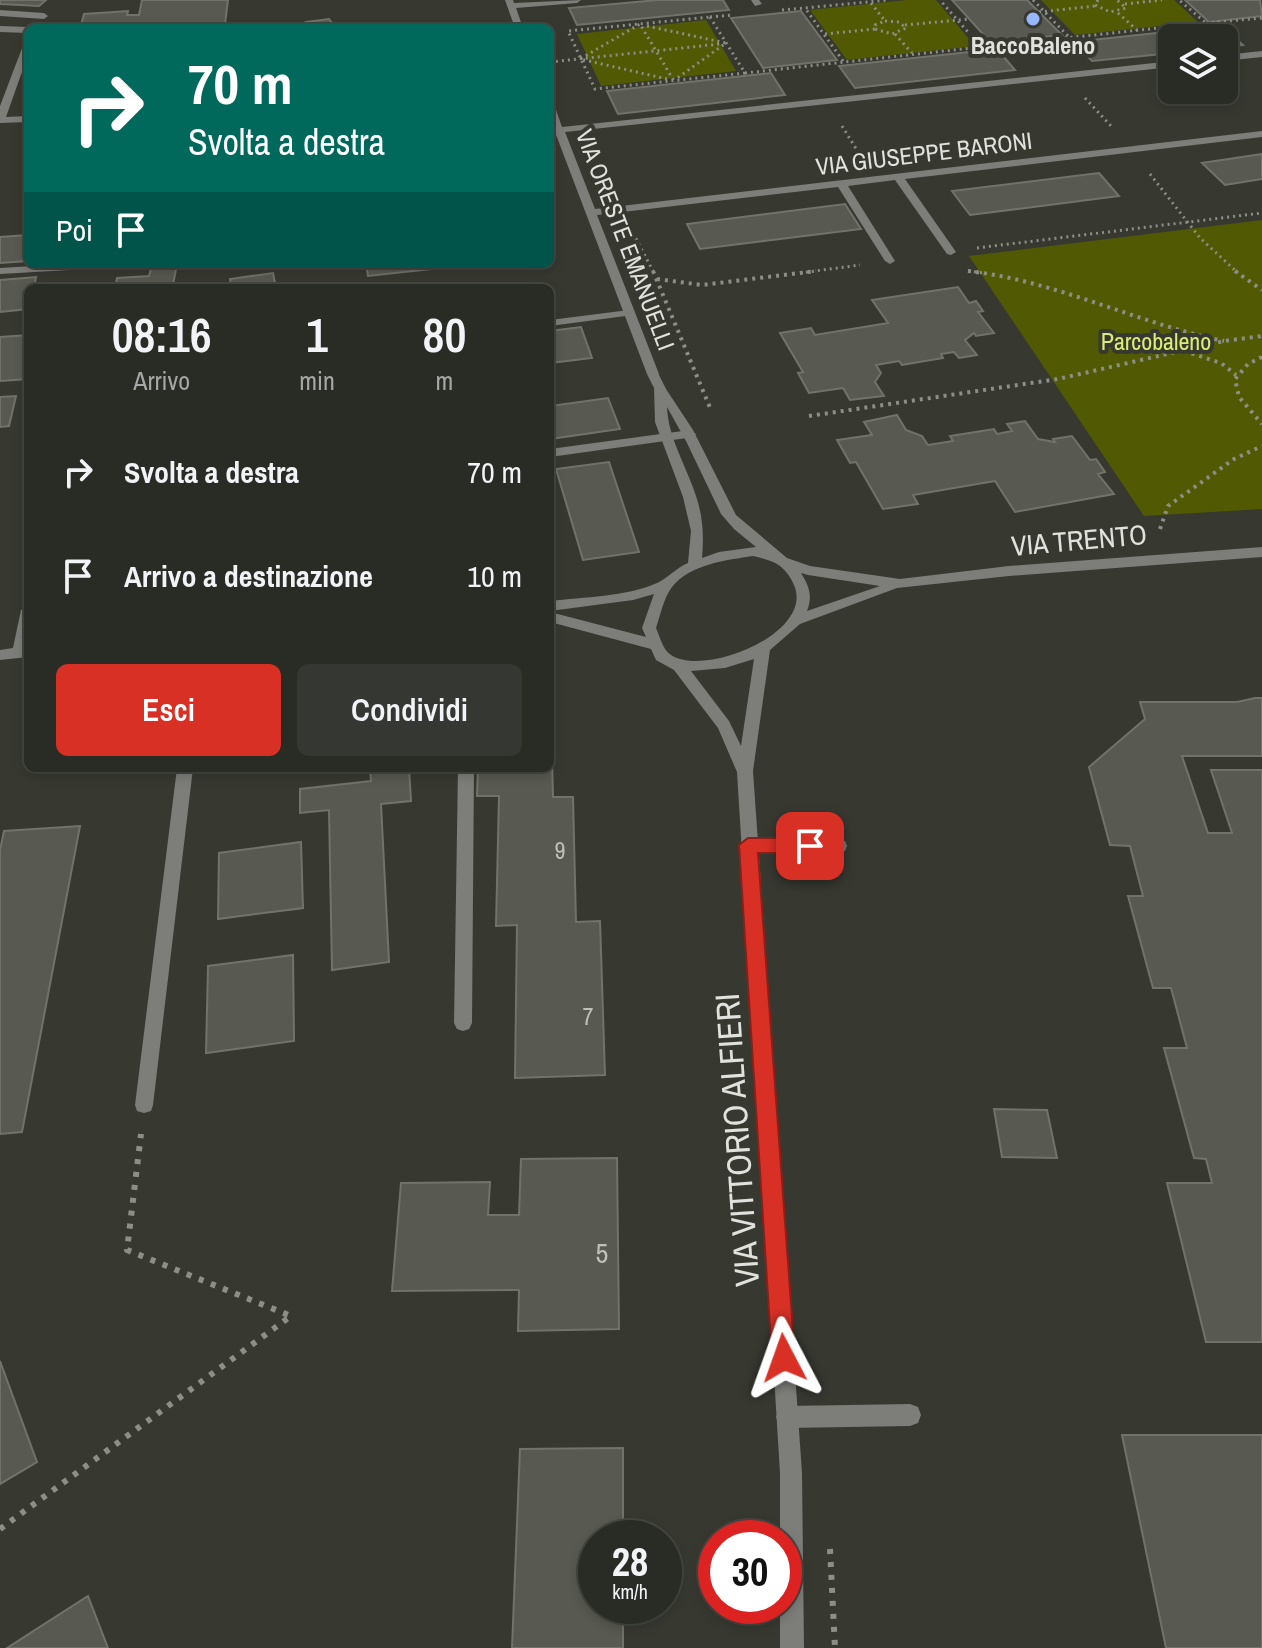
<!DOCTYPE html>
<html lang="it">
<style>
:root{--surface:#292b25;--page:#353732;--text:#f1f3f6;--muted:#a5a7a7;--line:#454742;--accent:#d93025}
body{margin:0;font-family:"Archivo Narrow",sans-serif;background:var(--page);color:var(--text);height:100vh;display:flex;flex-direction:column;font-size:30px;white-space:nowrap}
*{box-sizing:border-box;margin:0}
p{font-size:26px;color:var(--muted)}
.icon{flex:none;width:44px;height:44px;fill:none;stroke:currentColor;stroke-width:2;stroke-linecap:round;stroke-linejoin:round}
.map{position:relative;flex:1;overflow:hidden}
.drawer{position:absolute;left:24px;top:284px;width:530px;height:488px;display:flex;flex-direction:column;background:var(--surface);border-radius:12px;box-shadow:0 4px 12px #0003,0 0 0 2px var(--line)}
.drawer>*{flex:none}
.top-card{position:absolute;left:24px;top:24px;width:530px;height:244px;border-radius:12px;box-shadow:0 4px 12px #0003,0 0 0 2px var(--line);background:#00695c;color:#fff;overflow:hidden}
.fabs{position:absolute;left:1158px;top:24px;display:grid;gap:16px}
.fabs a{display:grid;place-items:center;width:80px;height:80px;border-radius:12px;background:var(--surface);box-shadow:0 4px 12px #0003,0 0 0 2px var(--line);font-size:40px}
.speed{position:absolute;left:578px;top:1520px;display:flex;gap:16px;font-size:40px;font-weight:700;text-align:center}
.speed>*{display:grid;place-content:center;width:104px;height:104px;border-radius:50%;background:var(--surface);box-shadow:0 4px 12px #0003,0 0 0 2px var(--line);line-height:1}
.speed small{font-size:20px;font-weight:400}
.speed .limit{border:12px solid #d22;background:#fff;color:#111}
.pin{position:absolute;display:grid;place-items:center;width:68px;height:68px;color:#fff;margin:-34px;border-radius:16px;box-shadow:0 4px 12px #0006}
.me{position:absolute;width:88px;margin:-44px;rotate:356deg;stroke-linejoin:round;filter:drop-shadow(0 0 6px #0008)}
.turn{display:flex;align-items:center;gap:28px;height:168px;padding:0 32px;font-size:36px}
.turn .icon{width:104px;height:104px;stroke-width:2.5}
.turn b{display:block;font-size:56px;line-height:68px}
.then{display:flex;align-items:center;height:76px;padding:0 32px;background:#0003;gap:16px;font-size:30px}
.eta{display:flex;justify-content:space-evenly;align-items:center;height:136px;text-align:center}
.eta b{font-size:48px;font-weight:600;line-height:56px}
.action{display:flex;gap:16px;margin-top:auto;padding:16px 32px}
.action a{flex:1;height:92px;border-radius:12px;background:var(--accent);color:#fff;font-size:32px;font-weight:600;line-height:92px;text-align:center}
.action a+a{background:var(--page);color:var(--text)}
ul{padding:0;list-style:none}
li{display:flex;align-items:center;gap:24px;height:104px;padding:0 32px}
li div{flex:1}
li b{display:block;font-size:30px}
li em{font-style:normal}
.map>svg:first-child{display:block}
.green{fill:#515a03}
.building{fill:#585a51;stroke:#71736a;stroke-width:2}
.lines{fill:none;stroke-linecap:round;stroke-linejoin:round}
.path-far2{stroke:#8c8e87;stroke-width:3;stroke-dasharray:2 4;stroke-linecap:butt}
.path-far1{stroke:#8c8e87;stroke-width:4;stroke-dasharray:3 5;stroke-linecap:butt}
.path{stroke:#8c8e87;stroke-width:6;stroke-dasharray:5 8;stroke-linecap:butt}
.service{fill:#7d7d7a;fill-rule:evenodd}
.minor{fill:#7d7d7a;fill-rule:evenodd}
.tertiary{fill:#7d7d7a;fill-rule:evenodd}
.route{fill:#d93025;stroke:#8d1f18;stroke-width:2}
.poi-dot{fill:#97b6fd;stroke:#373931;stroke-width:3}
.labels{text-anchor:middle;stroke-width:8;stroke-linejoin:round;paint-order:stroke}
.far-poi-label{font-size:24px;font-weight:bold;fill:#e1e2dd;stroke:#373931}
.far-street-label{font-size:24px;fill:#e1e2dd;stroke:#373931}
.far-park-label{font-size:24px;fill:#dced72;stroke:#373931}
.number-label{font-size:24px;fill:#bfc0ba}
.street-label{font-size:28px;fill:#e1e2dd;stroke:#373931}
.near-number-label{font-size:28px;fill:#bfc0ba}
.near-street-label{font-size:34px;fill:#e1e2dd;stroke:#373931}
</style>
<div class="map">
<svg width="1262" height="1648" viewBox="0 0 1262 1648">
<rect width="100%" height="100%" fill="#373931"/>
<path class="green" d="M907,0H936L975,46L847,60L810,10Z
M1041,0H1174L1198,22L1075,35Z
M706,20L736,71L601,86L577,34Z
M1262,220V509L1144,516L969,256Z"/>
<path class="building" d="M0,0H46L39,6L0,4Z
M142,0H228L225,24L140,28L81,25L84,14L128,11L127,15H139Z
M658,0H723L729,10L577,25L569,8Z
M952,0H1027L1062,35L991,43Z
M1185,0H1260L1262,16L1209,22Z
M801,11L837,60L763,68L731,18Z
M329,19L335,27L310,28L306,22Z
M1221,26L1243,45L1224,47V38H1172V53L1092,61L1073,42Z
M997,49L1015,70L855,88L839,66Z
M771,73L785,95L618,114L607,91Z
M1262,154V179L1225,185L1202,163Z
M1099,173L1119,196L970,215L952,191Z
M845,204L861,229L700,249L687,224Z
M28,235V261L0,263V237Z
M152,264H177L173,285L179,284L178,288H115L117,278L149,276Z
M366,264H478L368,276Z
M273,273L276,288H231L230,279Z
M36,277L34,288H28V309L0,312V280Z
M958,287L969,303L976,301L983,311L978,312L994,333L976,336L974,333L965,340L977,355L959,358L954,352L941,354L943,358L902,365L899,361L876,365L881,373L875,382L884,396L850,400L843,388L809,393L798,373L803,372L780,333L811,328L815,335L888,323L872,300Z
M581,327L592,358L550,363V331Z
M28,335V379L0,381V337Z
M16,396L9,426L0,427V397Z
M608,398L620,429L550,439V406Z
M897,415L906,430L922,436L928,445L953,441L950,436L994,429L997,434L1012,431L1007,424L1025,421L1038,439L1055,442L1053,439L1072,436L1090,460L1096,459L1105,472L1098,474L1114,494L1015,512L995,481L913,495L918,504L883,509L856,462L850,463L837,440L872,435L864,422Z
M609,462L639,552L583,560L556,469Z
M550,680L553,797H573L576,922L600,921L605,1075L515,1078L517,925L496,926L499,796H477L478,768H550Z
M1255,698H1262V756H1182L1208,833H1232L1211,770H1262V1342H1206L1167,1183H1212L1206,1159L1194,1158L1164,1048H1187L1171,988H1153L1128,896H1143L1130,846L1110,845L1089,767L1145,719L1140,702H1237Z
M370,768H409L411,801L381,804L389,962L332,970L329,810L300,813V789L371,781Z
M80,826L22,1132L0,1134V850L4,831Z
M301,842L303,908L218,919L219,853Z
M293,955L294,1041L206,1053L208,966Z
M994,1109L1047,1110L1057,1158L1002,1157Z
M617,1158L619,1329L518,1331L519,1290L392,1291L401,1183L490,1182L488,1215H519L521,1159Z
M0,1361L37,1462L0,1484Z
M1122,1435H1262V1648H1166Z
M623,1448V1538H596V1606H623V1648H512L520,1449Z
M88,1596L108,1648H7Z"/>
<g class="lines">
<path class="path-far2" d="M1033,0L1069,37
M1098,0L1095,5L1110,12L1126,8L1117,0
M871,3L885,21
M1125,4L1162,0
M782,10L805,8
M1039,12L1095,6
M1118,13L1137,30
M710,17L745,73L595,89L568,31Z
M710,17L733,15
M885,21L899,22L906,28L892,34L875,29V25Z
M1206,23L1262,18
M905,25L969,19
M647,26L726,43L676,79
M825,34L875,29
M895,34L912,53
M981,47L1206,23L1179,0
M843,61L805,8L888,0
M550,62L720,44
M745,73L981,47L940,0
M667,79L580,59L640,24L674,81
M1085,98L1111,126
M842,126L860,155
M1150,174L1200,238L1238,273
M633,233L654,273
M977,248L1262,213
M968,271L983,273
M800,273L860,265"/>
<path class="path-far1" d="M653,271L711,410
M968,271C1057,281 1136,323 1224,341
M1235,271L1262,290
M657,279L702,285L816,271
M1184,351L1221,363L1236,375
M1262,357L1248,364L1235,379L1239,397L1262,424
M809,416L1058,379L1224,341L1262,336
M1160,529L1168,506L1234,459L1262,446"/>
<path class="path" d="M0,1529L291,1316L127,1250L141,1134
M830,1549L835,1648"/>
<path class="service" d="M751,0H759L762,4L755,6Z
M629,310L633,311V315L550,326V320Z
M690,430L696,434L694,437L550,457V449Z
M177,768H193L153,1105L151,1111L144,1113L137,1111L135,1105Z
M458,768H474L472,1023L469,1029L463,1031L457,1029L454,1023Z
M748,839L839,840L845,841L847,846L845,851L839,852L748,851L742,850L740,845L742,840Z
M910,1404L918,1407L921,1415L918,1423L910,1426L787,1428L779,1425L776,1417L779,1409L787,1406Z"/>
<path class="minor" d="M505,0H513L514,3L581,0L577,3L516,8L523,28H515Z
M0,10L44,13L48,16L44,19L0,16Z
M0,26L28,27L31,28H28V33L0,32Z
M28,40V55L6,117L28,116V122L0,123V106L24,43Z
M1262,51V57L1224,61V55Z
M1172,61V67L565,132L595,209L1262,131V137L905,179L956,252L951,255L947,254L895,180L848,186L895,261L890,264L885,261L838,187L597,215L659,374L653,378L647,374L550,119V104L555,107L562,127Z
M65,264H127L122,267L0,274V268Z
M660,385L664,386L693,430L736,515L787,558L810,566L900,579L1009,566L1262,547V557L1009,576L897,588L800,624L770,650L753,771L802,1473L804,1648H780V1606H784V1538H780V1473L737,772L718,728L674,670L656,660L651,649L550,622V612L646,637L642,628L654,594L633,600L550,611V601C584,597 625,597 657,583C668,578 676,568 688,563L691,531L683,497L655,422L654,389ZM667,407L686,441L721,514L734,529L756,547L719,552L702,558C704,536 703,517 696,496C687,467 668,438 667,407ZM753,556C761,558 770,560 777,564C784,568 790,576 793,583C818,631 706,678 671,655C663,650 660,637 656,628C660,616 664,597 672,587C690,564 727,560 753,556ZM801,573L808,575L880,586L807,611C813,596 809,586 801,573ZM754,659L741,746L729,721L691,671L725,668Z
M28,605V657L0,660V650L13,648L21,610Z"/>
<path class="tertiary" d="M653,370L657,371L666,389L664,392L660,393L656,392L647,374Z"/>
</g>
<path class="route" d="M748,838H810L819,846L810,853H758L795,1358L792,1367L784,1370L775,1367L772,1358L739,845Z"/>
<circle class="poi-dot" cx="1033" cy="19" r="8"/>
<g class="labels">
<g class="far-poi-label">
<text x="1033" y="54">BaccoBaleno</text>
</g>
<g class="far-street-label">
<text transform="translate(924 154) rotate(-7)" y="8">VIA GIUSEPPE BARONI</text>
<text transform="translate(625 240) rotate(69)" y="8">VIA ORESTE EMANUELLI</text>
</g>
<g class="far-park-label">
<text x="1156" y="350">Parcobaleno</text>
</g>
<g class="number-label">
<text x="560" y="859">9</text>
<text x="588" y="1025">7</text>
</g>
<g class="street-label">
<text transform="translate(1079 540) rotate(-5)" y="10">VIA TRENTO</text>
</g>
<g class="near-number-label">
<text x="602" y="1263">5</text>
</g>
<g class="near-street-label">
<text transform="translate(737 1140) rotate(-94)" y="12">VIA VITTORIO ALFIERI</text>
</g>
</g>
</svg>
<div class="fabs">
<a><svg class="icon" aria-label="layers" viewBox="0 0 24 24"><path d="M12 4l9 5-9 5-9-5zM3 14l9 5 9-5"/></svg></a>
</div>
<div class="speed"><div>28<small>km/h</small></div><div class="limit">30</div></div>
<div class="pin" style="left:810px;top:846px;background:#d93025"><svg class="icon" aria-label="arrive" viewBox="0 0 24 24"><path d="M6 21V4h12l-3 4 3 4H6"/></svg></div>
<svg class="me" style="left:784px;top:1358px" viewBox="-20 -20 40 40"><path d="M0-17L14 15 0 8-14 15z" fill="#d93025" stroke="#fff" stroke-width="4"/></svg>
<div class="top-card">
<div class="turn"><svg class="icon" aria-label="right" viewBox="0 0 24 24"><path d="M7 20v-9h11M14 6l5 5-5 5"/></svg><div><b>70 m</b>Svolta a destra</div></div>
<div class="then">Poi<svg class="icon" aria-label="arrive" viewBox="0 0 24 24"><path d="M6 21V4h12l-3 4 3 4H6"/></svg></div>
</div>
<section class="drawer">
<div class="eta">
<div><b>08:16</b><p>Arrivo</p></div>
<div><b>1</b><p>min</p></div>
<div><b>80</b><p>m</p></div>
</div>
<ul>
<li><svg class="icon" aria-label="right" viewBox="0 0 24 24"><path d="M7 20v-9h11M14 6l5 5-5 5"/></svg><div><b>Svolta a destra</b></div><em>70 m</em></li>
<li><svg class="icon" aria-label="arrive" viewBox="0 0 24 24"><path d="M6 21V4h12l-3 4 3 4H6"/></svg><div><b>Arrivo a destinazione</b></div><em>10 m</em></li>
</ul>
<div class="action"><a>Esci</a><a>Condividi</a></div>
</section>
</div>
